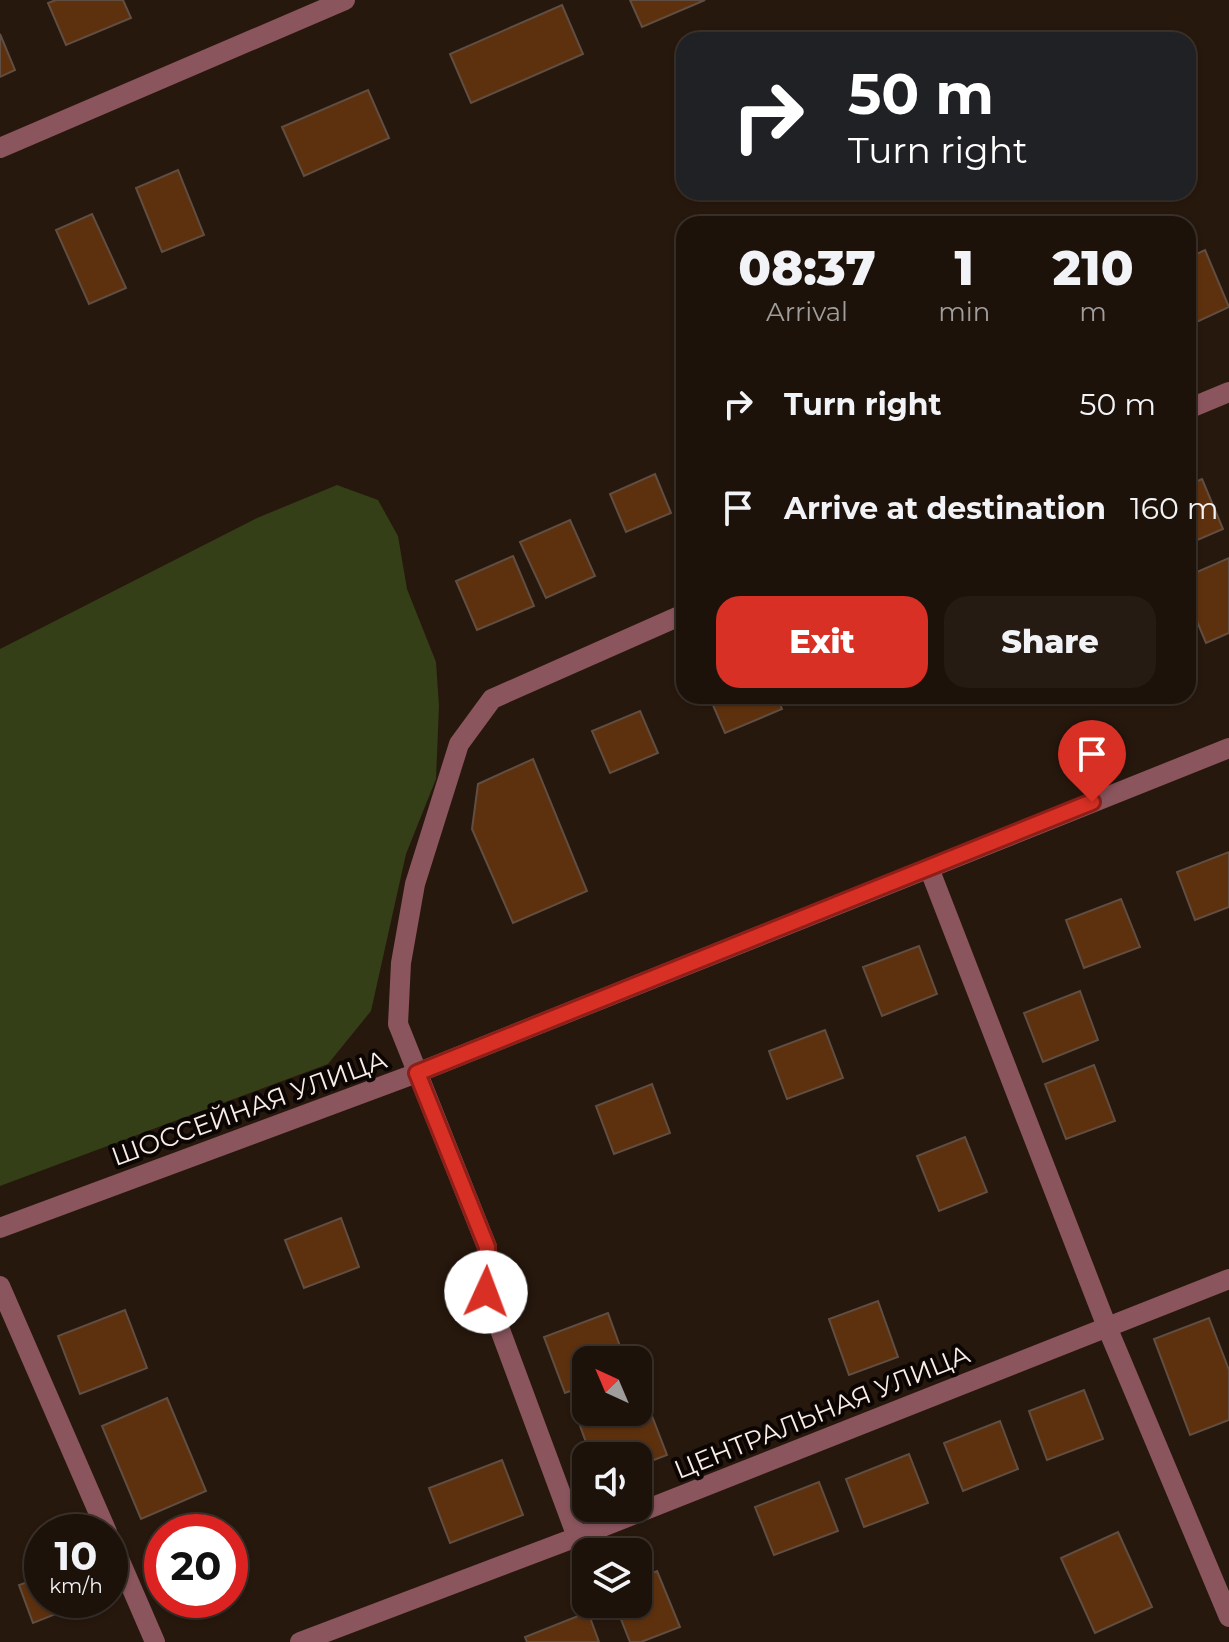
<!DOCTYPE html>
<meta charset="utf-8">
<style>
:root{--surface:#1d120a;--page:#251b13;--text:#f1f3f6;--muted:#a09e9c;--line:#3b322b;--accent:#d93025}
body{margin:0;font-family:Montserrat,sans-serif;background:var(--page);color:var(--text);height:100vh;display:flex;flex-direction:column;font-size:30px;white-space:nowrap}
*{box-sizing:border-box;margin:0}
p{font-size:26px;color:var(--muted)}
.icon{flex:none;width:44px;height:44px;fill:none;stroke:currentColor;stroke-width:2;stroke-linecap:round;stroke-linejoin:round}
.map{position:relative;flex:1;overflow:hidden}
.details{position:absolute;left:676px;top:216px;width:520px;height:488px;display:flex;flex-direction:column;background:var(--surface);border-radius:24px;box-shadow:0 2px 6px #0004,0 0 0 2px var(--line)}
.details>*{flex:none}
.hud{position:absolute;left:676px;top:32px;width:520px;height:168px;border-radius:24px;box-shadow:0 2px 6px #0004,0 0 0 2px var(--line);background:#202124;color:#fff;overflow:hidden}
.needle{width:52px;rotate:316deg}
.buttons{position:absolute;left:572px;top:1346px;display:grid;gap:16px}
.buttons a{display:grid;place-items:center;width:80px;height:80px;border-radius:16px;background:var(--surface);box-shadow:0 2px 6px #0004,0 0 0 2px var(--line);font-size:40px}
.speed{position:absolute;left:24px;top:1514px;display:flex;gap:16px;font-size:40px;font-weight:700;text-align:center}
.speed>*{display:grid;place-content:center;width:104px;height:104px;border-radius:50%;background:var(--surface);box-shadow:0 2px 6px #0004,0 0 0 2px var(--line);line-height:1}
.speed small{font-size:20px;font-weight:400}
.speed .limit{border:12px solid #d22;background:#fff;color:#111}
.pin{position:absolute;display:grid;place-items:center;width:68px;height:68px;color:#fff;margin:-82px -34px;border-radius:50% 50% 50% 0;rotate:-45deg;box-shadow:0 0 8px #0007}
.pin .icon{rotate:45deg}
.me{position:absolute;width:88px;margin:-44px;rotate:2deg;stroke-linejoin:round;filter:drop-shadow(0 0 6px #0008)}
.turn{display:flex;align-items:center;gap:28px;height:168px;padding:0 40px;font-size:36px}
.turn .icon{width:104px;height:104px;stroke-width:2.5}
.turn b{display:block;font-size:56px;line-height:68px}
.eta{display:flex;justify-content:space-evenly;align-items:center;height:136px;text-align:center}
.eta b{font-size:48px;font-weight:800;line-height:56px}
.action{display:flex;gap:16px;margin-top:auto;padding:16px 40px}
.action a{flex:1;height:92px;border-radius:24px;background:var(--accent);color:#fff;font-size:32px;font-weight:800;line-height:92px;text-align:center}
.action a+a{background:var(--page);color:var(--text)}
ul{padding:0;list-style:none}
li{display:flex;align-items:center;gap:24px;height:104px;padding:0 40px}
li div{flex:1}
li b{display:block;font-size:30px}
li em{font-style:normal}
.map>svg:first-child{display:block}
.green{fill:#343e17}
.building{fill:#5e310e;stroke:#604e42;stroke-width:2}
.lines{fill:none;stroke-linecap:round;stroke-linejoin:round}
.minor{stroke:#8b555e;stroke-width:20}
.route-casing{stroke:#8d1f18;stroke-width:20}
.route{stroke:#d93025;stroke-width:14}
.labels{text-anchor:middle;stroke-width:8;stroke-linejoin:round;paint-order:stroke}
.street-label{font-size:26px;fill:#f9ede6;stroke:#0b0503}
</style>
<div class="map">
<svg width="1229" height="1642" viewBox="0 0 1229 1642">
<rect width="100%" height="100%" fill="#27180d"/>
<path class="green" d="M337,485L378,500L398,536L407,589L436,662L439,706L436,779L406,854L371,1011L328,1064L0,1186V649L257,518Z"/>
<path class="building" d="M56,0H123L131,18L66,45L48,3Z
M630,0H705L642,27Z
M562,5L583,54L471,103L450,54Z
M0,34L15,70L0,77Z
M368,90L389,138L304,176L282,127Z
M178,170L204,235L162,252L136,188Z
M92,214L126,288L89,304L56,230Z
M1205,250L1229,307L1188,326V258Z
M655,474L671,513L626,532L610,494Z
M1202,479L1223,529L1188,544V485Z
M570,520L595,576L546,598L520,542Z
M513,556L534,606L477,630L456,581Z
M1229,558V633L1206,643L1188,600V576Z
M709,696H777L782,709L725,733Z
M640,711L658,753L610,773L592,731Z
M533,759L587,891L513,923L472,829L478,784Z
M1229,852V907L1195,920L1177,872Z
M1121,899L1140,947L1084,968L1066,920Z
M919,946L937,994L882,1016L863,967Z
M1080,991L1098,1040L1043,1062L1024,1013Z
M825,1030L843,1078L787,1099L769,1051Z
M1094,1065L1115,1121L1066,1139L1045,1084Z
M652,1084L670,1133L614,1154L596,1106Z
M965,1137L987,1192L939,1211L917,1156Z
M341,1218L359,1267L304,1288L285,1240Z
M878,1301L898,1357L849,1375L829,1319Z
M125,1310L147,1368L80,1394L58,1336Z
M608,1313L625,1360H586V1385L565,1393L544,1337Z
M1209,1318L1229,1370V1420L1190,1435L1154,1339Z
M1084,1390L1103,1439L1047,1460L1029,1411Z
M167,1398L206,1491L141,1519L102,1426Z
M645,1398L667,1455L638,1466V1456H591L579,1423L607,1412H638V1400Z
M1000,1421L1018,1469L963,1491L944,1443Z
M909,1454L928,1503L864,1527L846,1479Z
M502,1460L523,1515L450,1543L429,1488Z
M819,1482L838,1531L774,1555L755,1507Z
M1118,1532L1152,1607L1095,1633L1061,1558Z
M657,1571L680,1627L641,1642H630L615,1604H638V1579Z
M42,1577V1600H74L76,1606L33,1623L19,1585Z
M588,1612L599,1642H527L525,1637Z"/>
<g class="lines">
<path class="minor" d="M0,148L345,0
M1188,409L1229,392
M929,868L1107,1327L1229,1617
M0,1228L417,1073L1229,748
M0,1286L107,1532
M577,1537L486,1292L487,1247L398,1024L401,963L415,884L459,744L492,699L684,614
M110,1538L155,1642
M300,1642L577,1537L1229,1279"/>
</g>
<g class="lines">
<defs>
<path id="route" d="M486,1292L487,1247L417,1073L1092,802"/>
</defs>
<use href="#route" class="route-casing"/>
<use href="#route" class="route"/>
</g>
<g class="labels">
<g class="street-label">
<text transform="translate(249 1108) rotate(-20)" y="9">ШОССЕЙНАЯ УЛИЦА</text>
<text transform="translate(822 1412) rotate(-22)" y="9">ЦЕНТРАЛЬНАЯ УЛИЦА</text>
</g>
</g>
</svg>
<div class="buttons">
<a><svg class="needle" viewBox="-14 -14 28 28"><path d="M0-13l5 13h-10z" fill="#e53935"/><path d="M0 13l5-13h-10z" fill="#a09e9c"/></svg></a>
<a><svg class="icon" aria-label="sound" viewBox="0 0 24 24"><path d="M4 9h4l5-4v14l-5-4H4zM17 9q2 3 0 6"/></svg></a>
<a><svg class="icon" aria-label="layers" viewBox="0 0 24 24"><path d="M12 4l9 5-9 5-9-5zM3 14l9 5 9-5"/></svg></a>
</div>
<div class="speed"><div>10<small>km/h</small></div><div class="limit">20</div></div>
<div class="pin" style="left:1092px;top:802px;background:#d93025"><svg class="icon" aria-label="arrive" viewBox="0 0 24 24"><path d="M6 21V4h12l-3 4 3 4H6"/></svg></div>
<svg class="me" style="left:486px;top:1292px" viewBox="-20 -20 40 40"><circle r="19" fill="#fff"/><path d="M0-13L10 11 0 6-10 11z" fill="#d93025"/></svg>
<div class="hud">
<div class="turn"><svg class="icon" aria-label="right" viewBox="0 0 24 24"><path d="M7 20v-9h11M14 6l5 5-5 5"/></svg><div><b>50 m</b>Turn right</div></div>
</div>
<section class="details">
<div class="eta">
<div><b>08:37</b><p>Arrival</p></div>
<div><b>1</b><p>min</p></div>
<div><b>210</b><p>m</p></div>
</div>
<ul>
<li><svg class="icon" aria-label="right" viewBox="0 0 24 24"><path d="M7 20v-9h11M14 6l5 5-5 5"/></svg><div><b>Turn right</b></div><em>50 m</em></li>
<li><svg class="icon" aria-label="arrive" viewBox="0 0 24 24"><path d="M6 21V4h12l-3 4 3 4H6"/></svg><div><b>Arrive at destination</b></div><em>160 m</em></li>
</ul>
<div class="action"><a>Exit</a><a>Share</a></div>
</section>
</div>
